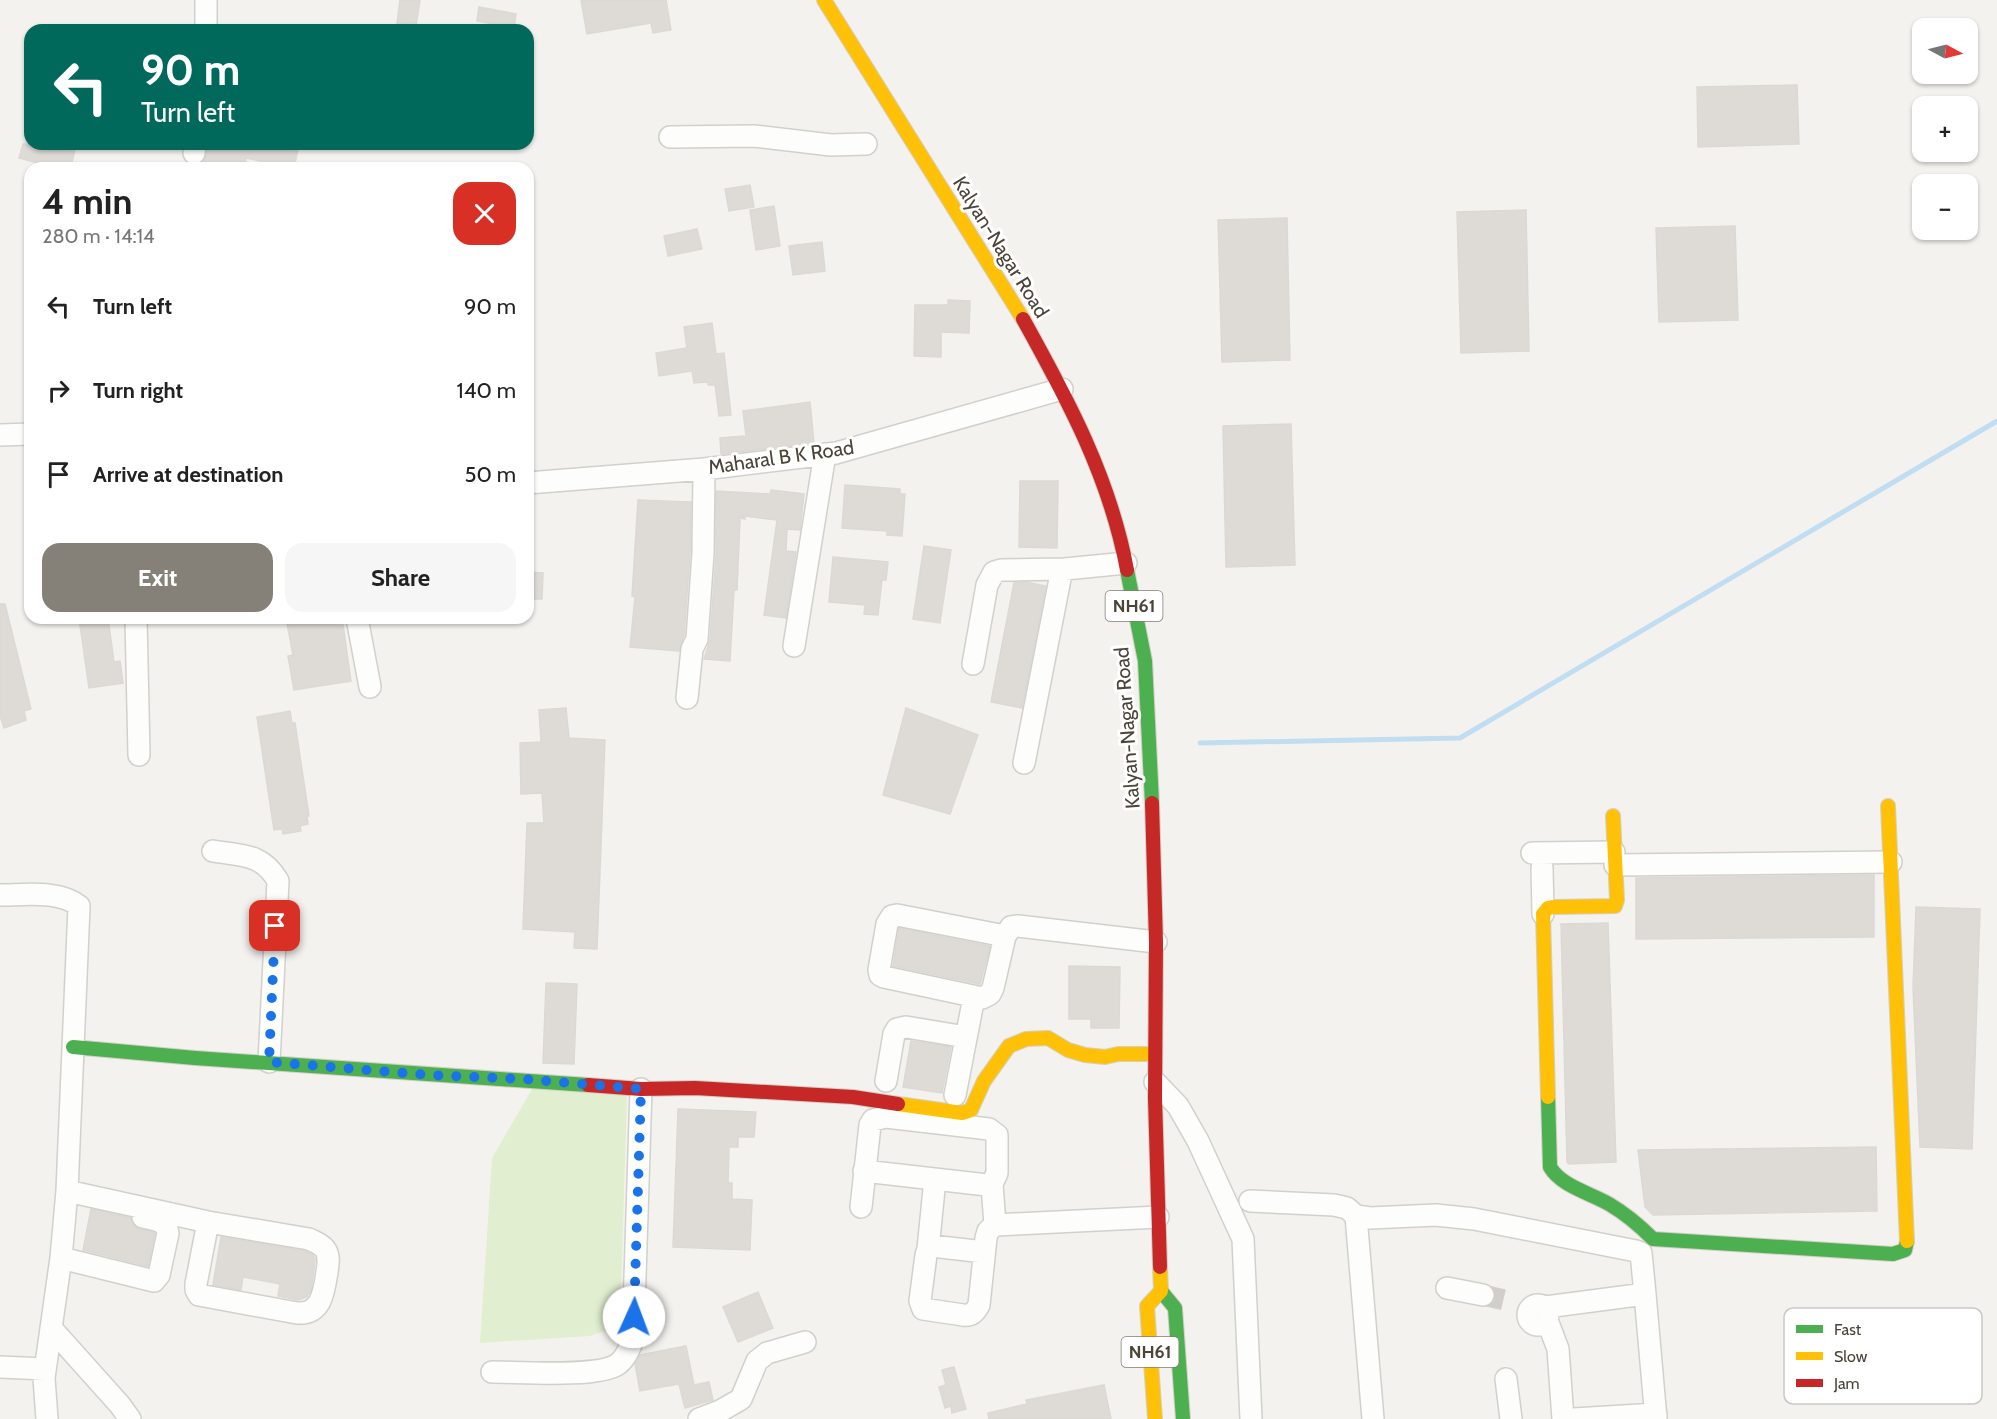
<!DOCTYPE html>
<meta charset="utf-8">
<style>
:root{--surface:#fff;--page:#f6f6f6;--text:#222;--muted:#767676;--accent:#868178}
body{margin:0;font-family:Cabin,sans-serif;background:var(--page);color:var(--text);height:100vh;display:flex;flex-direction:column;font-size:22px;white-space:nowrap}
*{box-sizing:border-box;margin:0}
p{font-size:20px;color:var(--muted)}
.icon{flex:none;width:33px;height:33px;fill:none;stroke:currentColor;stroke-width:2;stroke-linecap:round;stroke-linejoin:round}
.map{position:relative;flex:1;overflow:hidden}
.sheet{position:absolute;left:24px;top:162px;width:510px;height:462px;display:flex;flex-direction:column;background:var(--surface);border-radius:18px;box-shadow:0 2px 4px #0004}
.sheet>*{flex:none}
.hud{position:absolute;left:24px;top:24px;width:510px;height:126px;border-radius:18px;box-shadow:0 2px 4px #0004;background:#00695c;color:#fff;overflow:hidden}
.needle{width:39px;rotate:97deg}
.fabs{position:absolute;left:1912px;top:18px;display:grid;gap:12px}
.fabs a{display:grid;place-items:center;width:66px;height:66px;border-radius:12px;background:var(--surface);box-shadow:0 2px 4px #0004;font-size:30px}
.pin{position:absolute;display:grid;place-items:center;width:51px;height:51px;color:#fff;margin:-26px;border-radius:12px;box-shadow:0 3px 9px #0006}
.me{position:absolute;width:66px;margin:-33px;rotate:2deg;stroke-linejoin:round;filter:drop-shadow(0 0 4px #0008)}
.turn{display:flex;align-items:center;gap:21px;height:126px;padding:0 18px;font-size:27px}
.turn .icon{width:78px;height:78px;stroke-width:2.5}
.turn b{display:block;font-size:42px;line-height:51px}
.round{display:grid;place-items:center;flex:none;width:63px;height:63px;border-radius:18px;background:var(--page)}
.headline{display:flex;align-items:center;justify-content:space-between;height:102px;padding:0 18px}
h1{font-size:36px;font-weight:800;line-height:45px}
.primary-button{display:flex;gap:12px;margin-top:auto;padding:12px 18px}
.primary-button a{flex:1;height:69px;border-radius:18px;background:var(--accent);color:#fff;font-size:24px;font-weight:800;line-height:69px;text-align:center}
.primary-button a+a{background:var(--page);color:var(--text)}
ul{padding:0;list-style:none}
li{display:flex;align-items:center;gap:18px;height:84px;padding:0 18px}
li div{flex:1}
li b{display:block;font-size:22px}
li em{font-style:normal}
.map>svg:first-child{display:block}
.green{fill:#e1eecf}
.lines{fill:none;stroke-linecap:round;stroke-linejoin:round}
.stream{stroke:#c0ddf1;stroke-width:5}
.building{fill:#dedbd6;stroke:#dcd9d4;stroke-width:1.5}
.street-tunnel{stroke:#d2cfca;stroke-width:21;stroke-dasharray:21 10;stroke-linecap:butt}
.street-casing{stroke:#d2d0cb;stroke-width:24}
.fast-casing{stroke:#d3cfc5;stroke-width:16}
.slow-casing{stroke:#d3cfc5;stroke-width:16}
.jam-casing{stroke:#d3cfc5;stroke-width:16}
.street{stroke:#fdfdfc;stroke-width:21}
.fast{stroke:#4caf50;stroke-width:14}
.slow{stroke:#ffc107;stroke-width:14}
.jam{stroke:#c62828;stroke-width:14}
.route{stroke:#1a73e8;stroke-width:10;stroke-dasharray:0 18}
.labels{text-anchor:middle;stroke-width:6;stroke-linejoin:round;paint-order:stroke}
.shield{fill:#fff;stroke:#817c74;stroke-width:1.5}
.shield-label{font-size:18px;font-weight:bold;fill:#4b4439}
.street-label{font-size:20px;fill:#4b4439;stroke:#fff}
.key{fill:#fff;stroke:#c9c7c4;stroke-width:1.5}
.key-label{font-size:16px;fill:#4b4439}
</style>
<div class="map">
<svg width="1997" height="1419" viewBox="0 0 1997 1419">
<rect width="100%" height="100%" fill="#f4f2ee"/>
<path class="green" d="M535,1084L627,1096L620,1326L590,1336L480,1343L492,1158Z"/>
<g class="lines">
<path class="stream" d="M1200,743L1460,738L1997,421"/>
</g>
<path class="building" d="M400,0H420L416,26L397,23Z
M581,0H666L671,30L653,33L651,23L587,34Z
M479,7L516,14L514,28L477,21Z
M1797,85L1799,144L1698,147L1697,87Z
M23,144H76L71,168H37L38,163L19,158Z
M208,144H299L294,168L246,158L245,168H202Z
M750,185L754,207L729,211L725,189Z
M774,206L780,246L756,250L750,210Z
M1526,210L1529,351L1461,353L1457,212Z
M1287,218L1290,360L1222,362L1218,220Z
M1735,226L1738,320L1659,322L1656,228Z
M697,229L702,249L668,256L664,236Z
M822,242L825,271L793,275L789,246Z
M948,300L970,301L969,333L941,332V357L914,356L915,305H948Z
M712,323L716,354L724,353L731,415L719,416L715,385H708V382L694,383L692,371L659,376L656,353L687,348L684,327Z
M810,402L814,443L721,454L720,438L746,436L743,411Z
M1291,424L1295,565L1226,567L1223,426Z
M1020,481H1058L1057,548L1019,547Z
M845,485L900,489V494H905L902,536L887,535V531L842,528Z
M771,490L804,494L800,530L787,529L786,551L796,552L786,618L764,615L777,520L745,516V519L740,518L737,590H734L730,661L704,659L710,640L716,554V491L770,494Z
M638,500L691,502L690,552L684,636L679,651L630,647L635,597L632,596Z
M924,546L951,550L940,623L913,619Z
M833,557L888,562L886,580H882L878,615L864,614L865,605L829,602Z
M528,572L543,573L542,599H528Z
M1026,582L1046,586L1022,708L991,702L1014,583Z
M0,604H5L31,709L24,711L26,720L4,728L0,716Z
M79,618H108L114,662L120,661L123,683L89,688Z
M286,618H342L351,681L294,690L288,656L293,655Z
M566,708L569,738L605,740L597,949L574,948L575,932L523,929L527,823H544L542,793L521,794L520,743L541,742L539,710Z
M906,708L978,735L950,814L883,795Z
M290,711L292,723H295L309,816H307L308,824L300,826L301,831L283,834L282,829L274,830L257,717Z
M1874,875V937L1636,939V878Z
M1916,907L1980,909L1972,1149L1920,1147L1913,987Z
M1608,923L1616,1162L1569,1164L1567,1162L1561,924Z
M899,928L990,946L980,984L893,966Z
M1069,966L1120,967L1119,1028H1091V1019H1069Z
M546,983L577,984L574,1064L543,1063Z
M911,1041L951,1047L942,1093L903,1087Z
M678,1109L756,1112L754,1137H738V1147H729L728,1183H732V1199L752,1200L750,1250L673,1247Z
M1876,1147L1877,1211L1653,1215L1645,1207L1638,1150Z
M91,1209L131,1218L135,1227L155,1233L148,1266L83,1250Z
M221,1237L305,1251L313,1255L315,1259L314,1270L311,1290L307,1297L298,1300L278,1296L280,1284L243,1277L241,1290L213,1285Z
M758,1292L773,1328L738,1342L723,1307Z
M686,1346L694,1385L709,1382L713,1400L685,1408L679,1384L640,1391L635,1364L640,1355Z
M954,1367L966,1409L952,1413L951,1406L945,1408L939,1387L946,1385L942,1370Z
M1104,1385L1111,1419H989L988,1413L1027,1404L1026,1400Z"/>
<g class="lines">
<path class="street-tunnel" d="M1483,1295L1513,1302"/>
<defs>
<path id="street" d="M206,0V30
M670,137L754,136L831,145L866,144
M194,153L195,144
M0,435L30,434
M528,483L704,469L836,453L1062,389
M136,618L139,755
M357,618L370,687
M794,646L825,454
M973,664L987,585L994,572L1001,570L1065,569
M687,698L692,649L697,639L703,553L704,469
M1024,763L1061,574L1065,569L1126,563
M213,851C242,856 262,853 278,881L269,1062
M1532,853L1614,852
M1615,865L1891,862
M1542,868L1543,914
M0,895C24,895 60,890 79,906L67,1191L61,1258L44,1378L47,1419
M1005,936L897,915L892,916L887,924L879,970L880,975L884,977L982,998L990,994L993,988L1005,936L1011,927L1018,926L1156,942
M886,1081L894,1034L897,1029L906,1027L966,1037
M1155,1082L1178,1106L1198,1141L1243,1239L1251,1419
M955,1095L974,997
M864,1171L987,1185L992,1184
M67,1191L208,1222L309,1239C315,1242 321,1244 325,1249C330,1256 328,1264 327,1272C324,1291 322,1315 297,1313L199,1295L196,1290V1284L208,1222
M1250,1201L1334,1205L1347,1208L1356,1216L1370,1218L1436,1215L1474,1219L1636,1251L1641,1253L1645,1294
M861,1207L870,1125L873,1120L886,1117L989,1129L997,1135V1173L992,1184L995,1225
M1356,1216L1373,1419
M928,1249L935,1179
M984,1252L932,1246L928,1249L926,1255L920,1301L923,1309L963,1315C972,1316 975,1312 979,1305L986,1238L988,1231L995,1225L1158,1217
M61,1258L154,1281L159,1275L168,1233C166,1220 155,1220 143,1217
M1447,1288L1483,1295
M1528 1315a10 10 0 1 1 20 0a10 10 0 1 1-20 0Z
M1546,1307L1645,1294L1656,1419
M1547,1320L1558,1349L1563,1419
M51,1328L120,1405L130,1419
M0,1367L45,1369
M492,1372C519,1372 599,1378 618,1364C626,1358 629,1349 633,1340L641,1089
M1506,1379L1511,1419
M699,1419L720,1411L741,1399L757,1361L767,1353L805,1342
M1574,1419L1656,1414"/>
<path id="fast" d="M1127,570L1145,661L1152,803
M73,1047L195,1058L588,1085
M1548,1097L1550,1167C1561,1186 1590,1193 1609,1204C1626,1214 1639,1225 1653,1239L1893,1254L1905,1250L1907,1241
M1161,1291L1175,1308L1183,1419"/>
<path id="slow" d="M824,0L1023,319
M1888,806L1907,1241
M1548,1097L1543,914L1548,908L1554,907L1615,906L1617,900L1613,816
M898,1104L962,1113L971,1110L984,1081L1009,1046L1026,1039L1048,1038L1068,1050L1085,1055L1105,1057L1118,1054H1155
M1155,1419L1147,1306L1161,1291L1160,1267"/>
<path id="jam" d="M1023,319C1068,400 1110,478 1127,570
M1152,803L1156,942L1155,1098L1160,1267
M588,1085L641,1089L695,1088L853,1097L898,1104"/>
</defs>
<use href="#street" class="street-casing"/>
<use href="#fast" class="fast-casing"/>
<use href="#slow" class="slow-casing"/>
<use href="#jam" class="jam-casing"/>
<use href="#street" class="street"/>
<use href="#fast" class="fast"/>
<use href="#slow" class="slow"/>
<use href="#jam" class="jam"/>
</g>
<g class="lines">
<path class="route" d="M275,926L269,1062L429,1075L523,1079L641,1089L634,1317"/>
</g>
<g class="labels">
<g class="shield">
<rect x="1105.5" y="591" width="57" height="30" rx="4.5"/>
<rect x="1121.5" y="1337" width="57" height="30" rx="4.5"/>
</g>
<g class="shield-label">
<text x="1134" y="612">NH61</text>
<text x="1150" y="1358">NH61</text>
</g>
<g class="street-label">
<text transform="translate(1001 247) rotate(58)" y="7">Kalyan-Nagar Road</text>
<text transform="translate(781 457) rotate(-8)" y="7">Maharal B K Road</text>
<text transform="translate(1127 728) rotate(-94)" y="7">Kalyan-Nagar Road</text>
</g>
</g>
<rect x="1784" y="1308" width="198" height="96" rx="9" class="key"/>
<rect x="1796" y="1325" width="27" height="8" fill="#4caf50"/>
<rect x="1796" y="1352" width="27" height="8" fill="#ffc107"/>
<rect x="1796" y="1379" width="27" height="8" fill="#c62828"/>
<g class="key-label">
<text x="1834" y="1335">Fast</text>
<text x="1834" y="1362">Slow</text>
<text x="1834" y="1389">Jam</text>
</g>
</svg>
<div class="fabs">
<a><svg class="needle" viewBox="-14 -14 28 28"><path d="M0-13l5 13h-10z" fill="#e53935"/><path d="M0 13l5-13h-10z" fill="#767676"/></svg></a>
<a>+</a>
<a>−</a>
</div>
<div class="pin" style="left:275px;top:926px;background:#d93025"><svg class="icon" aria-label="arrive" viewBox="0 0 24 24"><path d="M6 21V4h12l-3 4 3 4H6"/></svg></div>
<svg class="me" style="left:634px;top:1317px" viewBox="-20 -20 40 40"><circle r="19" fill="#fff"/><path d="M0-13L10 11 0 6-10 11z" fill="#1a73e8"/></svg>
<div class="hud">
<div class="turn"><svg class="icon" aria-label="left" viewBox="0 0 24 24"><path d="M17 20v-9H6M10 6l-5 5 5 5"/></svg><div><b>90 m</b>Turn left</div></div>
</div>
<section class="sheet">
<div class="headline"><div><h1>4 min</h1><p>280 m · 14:14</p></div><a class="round" style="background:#d93025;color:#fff"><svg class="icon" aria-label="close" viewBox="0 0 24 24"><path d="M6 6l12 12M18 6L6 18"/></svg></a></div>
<ul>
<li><svg class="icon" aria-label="left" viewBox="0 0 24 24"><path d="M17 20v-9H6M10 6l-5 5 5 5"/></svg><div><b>Turn left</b></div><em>90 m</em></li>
<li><svg class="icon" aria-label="right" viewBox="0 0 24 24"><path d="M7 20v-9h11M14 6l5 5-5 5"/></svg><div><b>Turn right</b></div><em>140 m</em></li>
<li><svg class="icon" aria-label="arrive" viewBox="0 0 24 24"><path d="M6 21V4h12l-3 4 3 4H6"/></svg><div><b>Arrive at destination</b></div><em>50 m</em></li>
</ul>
<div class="primary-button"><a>Exit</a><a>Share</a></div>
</section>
</div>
